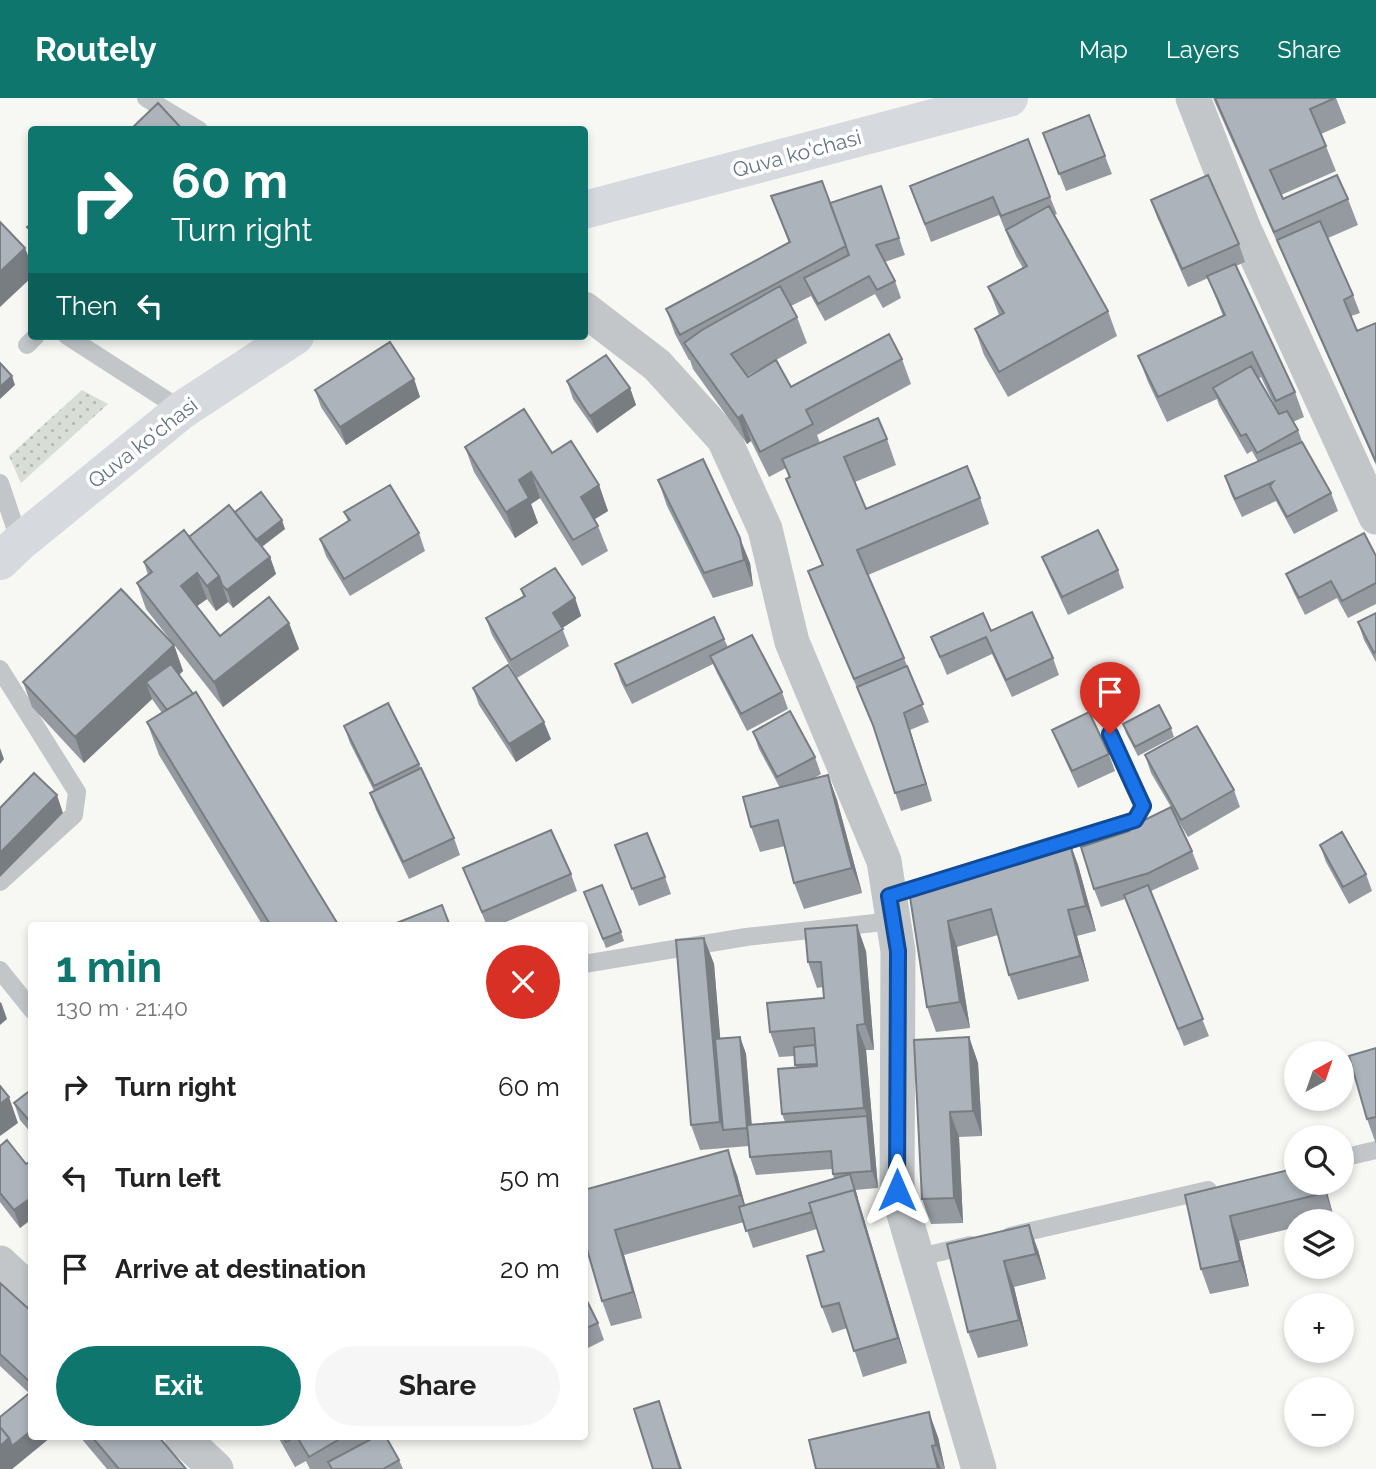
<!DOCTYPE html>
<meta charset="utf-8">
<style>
:root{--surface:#fff;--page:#f6f6f6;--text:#222;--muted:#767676;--accent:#0f766e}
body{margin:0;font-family:Raleway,sans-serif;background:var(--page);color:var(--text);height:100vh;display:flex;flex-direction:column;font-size:26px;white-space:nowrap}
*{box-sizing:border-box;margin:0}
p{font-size:23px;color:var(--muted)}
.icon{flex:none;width:38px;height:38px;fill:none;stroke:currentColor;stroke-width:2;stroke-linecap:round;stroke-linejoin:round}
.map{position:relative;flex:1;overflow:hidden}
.sheet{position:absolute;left:28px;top:824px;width:560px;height:518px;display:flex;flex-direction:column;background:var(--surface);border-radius:7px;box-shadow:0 4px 10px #0003}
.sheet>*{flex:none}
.guide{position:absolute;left:28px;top:28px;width:560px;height:214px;border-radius:7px;box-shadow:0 4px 10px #0003;background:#0f766e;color:#fff;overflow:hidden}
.needle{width:46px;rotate:40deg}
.buttons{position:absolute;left:1284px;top:943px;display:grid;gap:14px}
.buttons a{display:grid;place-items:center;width:70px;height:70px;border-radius:50%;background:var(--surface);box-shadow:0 4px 10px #0003;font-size:35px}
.pin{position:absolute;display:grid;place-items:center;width:60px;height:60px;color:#fff;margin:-72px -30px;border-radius:50% 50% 50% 0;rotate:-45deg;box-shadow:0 0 7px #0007}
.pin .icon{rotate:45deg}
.me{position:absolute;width:77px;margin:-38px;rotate:0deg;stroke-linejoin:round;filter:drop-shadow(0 0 5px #0008)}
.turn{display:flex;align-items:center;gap:24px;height:147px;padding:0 28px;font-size:32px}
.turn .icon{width:91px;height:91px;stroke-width:2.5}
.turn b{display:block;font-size:49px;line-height:60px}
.then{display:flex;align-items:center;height:66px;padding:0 28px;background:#0003;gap:14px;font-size:26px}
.round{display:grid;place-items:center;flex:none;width:74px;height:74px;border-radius:37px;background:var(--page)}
.head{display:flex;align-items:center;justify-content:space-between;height:119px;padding:0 28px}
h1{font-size:42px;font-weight:700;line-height:52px;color:var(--accent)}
.primary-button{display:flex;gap:14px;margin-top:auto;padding:14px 28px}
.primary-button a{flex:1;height:80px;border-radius:42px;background:var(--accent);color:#fff;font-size:28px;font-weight:700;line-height:80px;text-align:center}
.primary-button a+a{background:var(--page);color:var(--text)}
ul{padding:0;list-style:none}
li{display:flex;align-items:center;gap:21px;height:91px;padding:0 28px}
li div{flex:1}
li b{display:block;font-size:26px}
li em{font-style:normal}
header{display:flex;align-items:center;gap:42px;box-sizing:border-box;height:98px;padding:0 35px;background:var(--accent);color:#fff}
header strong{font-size:33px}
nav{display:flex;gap:38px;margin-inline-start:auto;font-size:24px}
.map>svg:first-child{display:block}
.green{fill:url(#green-dots)}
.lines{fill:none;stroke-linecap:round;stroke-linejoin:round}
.service{stroke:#c2c6c9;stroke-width:18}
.minor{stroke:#c2c6c9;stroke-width:35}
.secondary{stroke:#d6dadf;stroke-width:38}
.wall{fill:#949aa0;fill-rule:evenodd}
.shaded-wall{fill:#787d82}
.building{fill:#acb3ba;stroke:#787d82;stroke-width:2}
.route-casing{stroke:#114b97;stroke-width:18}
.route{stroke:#1a73e8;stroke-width:12}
.labels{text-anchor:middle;stroke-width:7;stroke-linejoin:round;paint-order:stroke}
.street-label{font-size:21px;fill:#657585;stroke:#fff}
</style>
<header>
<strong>Routely</strong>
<nav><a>Map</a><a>Layers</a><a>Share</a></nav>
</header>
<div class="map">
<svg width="1376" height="1371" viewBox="0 0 1376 1371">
<defs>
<pattern id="green-dots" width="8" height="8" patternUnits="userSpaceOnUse" patternTransform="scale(1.75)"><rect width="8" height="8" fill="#d8ded5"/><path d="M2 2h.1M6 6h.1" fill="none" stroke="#b3b9b2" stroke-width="1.8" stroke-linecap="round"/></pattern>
</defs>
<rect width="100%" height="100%" fill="#f7f7f4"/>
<path class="green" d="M82,292L108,306L21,385L9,358Z"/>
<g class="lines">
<path class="service" d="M146,0L199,32
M67,238L182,312
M27,247L36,238
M0,385L20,444
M0,571L77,694L74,717L0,784
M1049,749L1135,722L1143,708L1110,636
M584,866L746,839L893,823
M0,872L32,912
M1342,1060L1376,1052
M1010,1138L1208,1092
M916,1160L970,1147"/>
<path class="minor" d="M1193,0L1244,131L1376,419
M584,211L657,267L724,341L765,431L792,544L884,763L898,853L897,1092L979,1371
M0,1165L32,1195
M182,1339L216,1371"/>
<path class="secondary" d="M584,112L1009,0
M0,463L20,444L182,312L295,238"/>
</g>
<path class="wall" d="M1213,0H1336L1346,25L1321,36L1336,73L1281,97L1283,101H1348L1358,127L1328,140L1353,197L1360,215L1351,218L1357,233L1376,225V367Z
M1089,17L1112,76L1066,93L1043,35Z
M881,88L905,157L885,164L895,183L901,200L883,210L875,196L825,223L811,198L791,208L797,219L807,245L747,278L748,279L791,289L902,261L911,286L817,337L820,345L887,341L896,367L855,384L866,411L980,400L989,426L868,477L904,560L929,624L910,632L932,703L901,713L877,637L818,498L808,473L822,467L796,406L786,381L789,380L786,370L769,379L751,343L747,346L693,271L690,262H689L675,236L666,211L789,145L771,98L830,105Z
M910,88L1050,99L1057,116L1054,117L1108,213L1117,238L1008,299L984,257L975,231L999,217L988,189L1023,170L1016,158L999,117L931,144Z
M1151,102L1239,146L1245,164L1236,168L1295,294L1304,319L1293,324L1298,332L1303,346L1331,395L1338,413L1294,436L1276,403L1242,419L1231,396L1225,378L1258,364L1252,353L1247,356L1219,307L1217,301L1167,324L1148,284L1138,258L1223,218L1208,180L1188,189L1157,119ZM1261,279L1277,312L1258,281Z
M414,281L420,299L346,347L321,309L315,292Z
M567,283L630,290L636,307L597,335L573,301Z
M465,349L552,355L599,387L608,413L595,421L598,428L608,453L582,468L540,400L531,406L538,425L515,440L474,374Z
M658,382L750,465L753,488L713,500L667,408Z
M235,414L285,431L262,449L270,459L276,476L233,510L228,504L216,513L207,501L197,508L220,538L289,525L299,551L223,609L146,511L137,485L148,477L144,464Z
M344,414L419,435L425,453L350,498L326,458L320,441L348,423Z
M1376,458V506L1348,520L1337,500L1305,517L1293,493L1286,476Z
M1042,459L1118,472L1124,490L1068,517L1049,476Z
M521,491L575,500L581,518L562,530L569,548L517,580L492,537L486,520L523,498Z
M1376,515V564L1364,542L1358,524Z
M991,533L1053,560L1059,577L1012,599L992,556L947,577L931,539Z
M724,541L728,549L782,594L788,611L747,633L717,575L713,566L632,606L621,584L615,566Z
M174,547L183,573L179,577L339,828H263L159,657L147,624L162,615L152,601L84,665L32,609L23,584Z
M473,590L551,641L516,664L479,607Z
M1123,626L1171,630L1174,639L1138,658L1126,635Z
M344,628L419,666L454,740L460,757L409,781L376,712L370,695L374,693L350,645Z
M1052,632L1109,656L1115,673L1078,690L1059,649Z
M753,634L815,659L821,676L813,681L828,677L837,702L862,795L804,811L794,785L785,748L760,754L751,729L780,690L759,651Z
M1145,657L1234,692L1240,709L1188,739L1172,712L1192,753L1199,771L1151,793L1209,938L1184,948L1125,801L1101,809L1094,791L1171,709L1151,675Z
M1069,742L1078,767L1096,833L1077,838L1089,883L1018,902L1009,877L998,837L957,849L970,930L936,934L927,909L908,786Z
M615,747L665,779L671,796L639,808Z
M1320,747L1366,776L1372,793L1349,806L1326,764Z
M463,770L571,776L577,793L497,828H487Z
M584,794L621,834L624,843L606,850Z
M704,840L714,866L720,940L740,939L746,956L752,1027L785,1024L782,1016L796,970L794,958L779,959L770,934L824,900L823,889L817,890L808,864L866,853L874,952H866L878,1090L855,1092L907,1265L863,1279L847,1230L832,1235L822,1209L824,1153L817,1131L753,1150L744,1124L624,1157L642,1220L611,1228L602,1203L584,1141L737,1077L745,1107L834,1081L832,1071L756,1077L750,1059L749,1048L700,1052L691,1027Z
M969,939L978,965L982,1038L959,1039L963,1125L931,1126L922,1101Z
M1376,950V1046L1367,1021Z
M32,991V1036L20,1022L14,1005Z
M0,1048L26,1066L20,1130L0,1104Z
M1297,1085H1324L1334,1120L1320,1124H1297V1129L1239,1143L1249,1188L1210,1196L1201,1171L1185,1097Z
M947,1146L1038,1152L1046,1181L1014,1189L1028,1248L978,1260L968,1234Z
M0,1185L32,1214V1339H51L12,1371H0L29,1295L0,1268Z
M584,1197L598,1225L604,1242L584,1252Z
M80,1339H159L186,1371H107Z
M278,1339H394L388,1343L399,1362L403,1371H310L306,1363L295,1369Z
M938,1339L945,1371H816Z"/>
<path class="shaded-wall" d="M25,150L32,167V179L0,209V174Z
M12,278L15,287L0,301V289Z
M414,281L420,299L346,347L340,329Z
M630,290L636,307L597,335L590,318Z
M742,317L751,343L747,346L738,320Z
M531,374L540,400L531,406L538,425L515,440L506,414L519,382Z
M599,387L608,413L590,424L581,399Z
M282,422L285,431L257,452L254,443Z
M740,440L750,465L753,488L744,462Z
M270,459L276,476L233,510L227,492Z
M197,475L207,501L190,513L181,488Z
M219,478L228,504L216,513L207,488Z
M575,500L581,518L559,532L553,515Z
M289,525L299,551L223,609L214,584Z
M174,547L183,573L156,598L146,584L152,601L84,665L75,639Z
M904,615L910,632L932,703L926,686Z
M544,624L551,641L516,664L509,646Z
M0,650L4,661L0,666Z
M828,677L837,702L862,795L852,770Z
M57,697L63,715L0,779V755Z
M1069,742L1078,767L1096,833L1086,808Z
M1068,812L1077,838L1089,883L1080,858Z
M948,823L957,849L970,930L960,904Z
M857,827L866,853L874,952L865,926Z
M704,840L714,866L728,1032H723L720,1024Z
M1,904L7,921L0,927V905Z
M857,927L866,952L878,1090L872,1073L867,1018L864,1010Z
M740,939L746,956L753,1048L747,1030Z
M969,939L978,965L982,1038L973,1013Z
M9,999L18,1025L0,1038V1006Z
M950,1014L959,1039L963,1125L954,1100Z
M728,1052L737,1077L749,1122L740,1097Z
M850,1076L856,1094L907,1265L898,1240Z
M1322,1085H1324L1326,1090L1334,1120Z
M32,1099V1121L20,1130L14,1112Z
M1230,1118L1239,1143L1249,1188L1240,1163Z
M1029,1127L1038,1152L1046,1181L1036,1156Z
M615,1132L624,1157L642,1220L633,1194Z
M1004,1163L1014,1189L1028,1248L1019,1222Z
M659,1303L668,1329L682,1371H680Z
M929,1314L938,1339L945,1371L936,1347Z
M32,1332V1339H51L12,1371H0V1348L9,1340Z
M932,1348L941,1371H938Z"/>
<path class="building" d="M1215,0H1335L1310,11L1326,48L1270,72L1283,101L1337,77L1348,101L1274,134Z
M158,5L183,32H130Z
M1089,17L1105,58L1059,76L1043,35Z
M1028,41L1050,99L1001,118L993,99L925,126L910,88Z
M1208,77L1239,146L1182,171L1151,102Z
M822,83L846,148L680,237L666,211L790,144L771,98Z
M881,88L899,140L876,147L895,183L877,192L869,178L818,206L804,180L849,157L830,105Z
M1049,108L1108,213L999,274L975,231L1004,215L988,189L1027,168L1006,132Z
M1320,123L1353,197L1344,202L1357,233L1376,225V364L1277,142Z
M0,124L25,150L0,174Z
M32,125V134L27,129Z
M1235,166L1295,294L1276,303L1252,254L1158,299L1138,258L1225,217L1207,178Z
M780,188L797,219L731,256L748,279L776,262L791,289L889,236L902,261L806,312L813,326L760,354L742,317L738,320L684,245L702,232Z
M390,244L414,281L340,329L315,292Z
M606,257L630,290L590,318L567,283Z
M0,265L12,278L0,289Z
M1251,268L1279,316L1287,313L1298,332L1257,355L1246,336L1241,338L1213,290Z
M524,311L552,355L571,343L599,387L581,399L598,428L573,442L531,374L519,382L529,400L506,414L465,349Z
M878,320L887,341L844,359L866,411L967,368L980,400L857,452L904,560L854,581L808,473L823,467L786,381L790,379L782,361Z
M1302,344L1331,395L1287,419L1270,388L1273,384L1235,401L1225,378Z
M703,361L740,440L744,462L704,475L658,382Z
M390,387L419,435L344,481L320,441L350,422L344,414Z
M261,394L282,422L256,442L235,414Z
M229,407L270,459L227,492L222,487L219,478L189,439Z
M184,432L219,478L207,488L197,475L181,488L220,538L269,499L289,525L214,584L137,485L152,474L144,464Z
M1098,432L1118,472L1062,499L1042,459Z
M1364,435L1376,458V485L1342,503L1331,483L1299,500L1286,476Z
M555,470L575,500L553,515L563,531L511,562L486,520L525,498L521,491Z
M121,491L174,547L75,639L23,584Z
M1032,514L1053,560L1006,582L986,539L940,559L931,539L983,515L991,533Z
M1376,515V553L1374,555L1358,524Z
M714,519L724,541L626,588L615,566Z
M752,537L782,594L741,616L710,558Z
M171,566L193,596L167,612L146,584Z
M508,567L544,624L509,646L473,590Z
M907,568L923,606L904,615L926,686L895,695L873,627L857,589Z
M196,594L339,828H271L147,624Z
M388,605L419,666L374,688L344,628Z
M1159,607L1171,630L1135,649L1123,626Z
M790,613L815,659L777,679L753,634Z
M1089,614L1109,656L1072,673L1052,632Z
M1197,628L1234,692L1181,722L1145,657Z
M421,670L454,740L403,764L370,695Z
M34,675L57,697L0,755V710Z
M828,677L852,770L794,785L778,722L751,729L743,699Z
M1171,709L1192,753L1149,775L1094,791L1081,749L1129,733L1128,730Z
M551,732L571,776L482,814L463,770Z
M1342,734L1366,776L1343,789L1320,747Z
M647,735L665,779L632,791L615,747Z
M1069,742L1086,808L1068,812L1080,858L1009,877L991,811L948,823L960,904L927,909L908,786Z
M602,787L621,834L603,841L584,794Z
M1148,787L1203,921L1178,931L1124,797Z
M442,807L450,828H389Z
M857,827L865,926L857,927L864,1010L782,1016L778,971L817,968L814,930L770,934L767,905L824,900L821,864H808L805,831Z
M704,840L720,1024L691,1027L676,842Z
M740,939L747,1030L723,1032L715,941Z
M969,939L973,1013L950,1014L954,1100L922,1101L914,942Z
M815,947L817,966L795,967L794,949Z
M1376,950V1019L1367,1021L1349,958Z
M0,988L9,999L0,1006Z
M32,991V1026L14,1005Z
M867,1018L872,1073L833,1076L831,1053L750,1059L747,1027Z
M7,1042L26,1066L32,1062V1099L14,1112L0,1095V1048Z
M728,1052L740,1097L615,1132L633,1194L602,1203L584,1141V1092Z
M1297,1070V1085H1322L1324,1095L1230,1118L1240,1163L1201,1171L1185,1097Z
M850,1076L857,1100L854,1092L809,1105L812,1114L746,1133L739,1109Z
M854,1092L898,1240L854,1253L839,1205L822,1209L807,1158L824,1153L809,1105Z
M1029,1127L1036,1156L1004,1163L1019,1222L968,1234L947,1146Z
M0,1185L32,1214V1286L0,1256Z
M584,1197L598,1225L584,1231Z
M32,1293V1332L12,1348L9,1340L0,1329V1319Z
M659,1303L680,1371H653L634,1311Z
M929,1314L936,1347L932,1348L938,1371H816L809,1342Z
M0,1329L9,1340L0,1348Z
M92,1339H159L186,1371H119Z
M283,1339H295L286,1344Z
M297,1339H343L309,1359Z
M375,1339H386L399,1362L383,1371H332L328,1364Z"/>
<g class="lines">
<defs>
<path id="route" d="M897,1092L898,853L889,798L1135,722L1143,708L1110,636"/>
</defs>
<use href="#route" class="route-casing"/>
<use href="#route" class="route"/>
</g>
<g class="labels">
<g class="street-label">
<text transform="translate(797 56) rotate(-15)" y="7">Quva ko'chasi</text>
<text transform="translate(143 345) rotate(-38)" y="7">Quva ko'chasi</text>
</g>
</g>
</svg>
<div class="buttons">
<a><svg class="needle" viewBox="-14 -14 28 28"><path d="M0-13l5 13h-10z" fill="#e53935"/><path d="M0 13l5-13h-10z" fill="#767676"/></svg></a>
<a><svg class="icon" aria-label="search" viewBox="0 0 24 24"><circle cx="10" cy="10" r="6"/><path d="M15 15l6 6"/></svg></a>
<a><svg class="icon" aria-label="layers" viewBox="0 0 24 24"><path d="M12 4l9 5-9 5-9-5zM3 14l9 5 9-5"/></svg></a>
<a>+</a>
<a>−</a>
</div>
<div class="pin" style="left:1110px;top:636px;background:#d93025"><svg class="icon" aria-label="arrive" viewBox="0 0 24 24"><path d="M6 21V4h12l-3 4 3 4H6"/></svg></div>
<svg class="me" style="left:897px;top:1092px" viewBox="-20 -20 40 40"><path d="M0-17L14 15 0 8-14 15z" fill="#1a73e8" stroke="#fff" stroke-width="4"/></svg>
<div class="guide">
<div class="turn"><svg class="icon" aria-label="right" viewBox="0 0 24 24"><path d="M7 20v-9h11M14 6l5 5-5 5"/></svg><div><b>60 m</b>Turn right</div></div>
<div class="then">Then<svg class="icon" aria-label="left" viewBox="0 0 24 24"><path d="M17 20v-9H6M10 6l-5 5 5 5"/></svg></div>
</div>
<section class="sheet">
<div class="head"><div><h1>1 min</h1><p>130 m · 21:40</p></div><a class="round" style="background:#d93025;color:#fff"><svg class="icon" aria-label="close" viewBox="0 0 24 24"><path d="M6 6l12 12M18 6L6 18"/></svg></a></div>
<ul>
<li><svg class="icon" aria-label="right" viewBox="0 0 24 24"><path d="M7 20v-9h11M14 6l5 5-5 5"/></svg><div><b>Turn right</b></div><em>60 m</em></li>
<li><svg class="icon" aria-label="left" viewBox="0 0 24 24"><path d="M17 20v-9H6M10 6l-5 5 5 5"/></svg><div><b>Turn left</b></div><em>50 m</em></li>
<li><svg class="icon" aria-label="arrive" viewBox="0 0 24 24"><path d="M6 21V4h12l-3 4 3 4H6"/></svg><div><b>Arrive at destination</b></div><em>20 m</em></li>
</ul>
<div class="primary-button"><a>Exit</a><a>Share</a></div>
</section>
</div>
